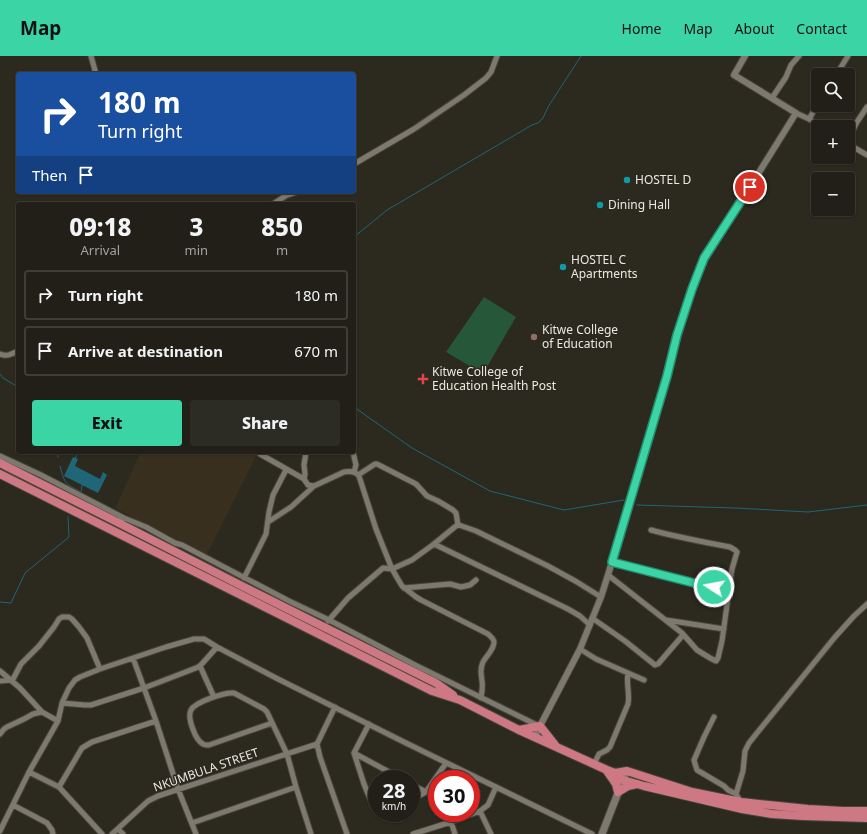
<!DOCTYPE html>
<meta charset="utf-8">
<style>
:root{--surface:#211f17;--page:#2d2c24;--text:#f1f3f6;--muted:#a2a2a1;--line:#3e3d36;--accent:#3bd4a4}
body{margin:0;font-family:"Noto Sans",sans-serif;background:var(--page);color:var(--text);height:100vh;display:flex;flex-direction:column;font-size:15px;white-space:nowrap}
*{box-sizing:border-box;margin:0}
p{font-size:13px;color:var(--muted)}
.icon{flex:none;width:22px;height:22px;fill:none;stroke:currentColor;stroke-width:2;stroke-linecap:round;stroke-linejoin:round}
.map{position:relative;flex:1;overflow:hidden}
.details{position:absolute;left:16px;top:146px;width:340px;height:252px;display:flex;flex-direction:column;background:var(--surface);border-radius:4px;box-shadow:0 1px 3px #0004,0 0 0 1px var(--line)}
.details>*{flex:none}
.guide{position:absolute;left:16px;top:16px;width:340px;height:122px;border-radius:4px;box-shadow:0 1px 3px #0004,0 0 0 1px var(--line);background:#1a4fa0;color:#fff;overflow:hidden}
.controls{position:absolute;left:811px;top:12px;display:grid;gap:8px}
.controls a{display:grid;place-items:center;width:44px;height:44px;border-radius:4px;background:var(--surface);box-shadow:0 1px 3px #0004,0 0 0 1px var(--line);font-size:20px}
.speed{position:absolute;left:368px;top:714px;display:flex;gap:8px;font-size:20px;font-weight:700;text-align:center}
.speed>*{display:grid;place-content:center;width:52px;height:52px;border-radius:50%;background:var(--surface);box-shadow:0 1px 3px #0004,0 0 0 1px var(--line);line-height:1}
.speed small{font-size:10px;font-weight:400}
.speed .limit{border:6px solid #d22;background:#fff;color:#111}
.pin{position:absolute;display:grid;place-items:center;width:34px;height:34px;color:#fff;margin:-17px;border:2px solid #fff;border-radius:50%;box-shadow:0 1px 4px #0007}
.me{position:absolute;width:44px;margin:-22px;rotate:281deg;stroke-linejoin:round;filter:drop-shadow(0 0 3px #0008)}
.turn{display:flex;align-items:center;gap:14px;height:84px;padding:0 16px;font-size:18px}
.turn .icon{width:52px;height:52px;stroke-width:2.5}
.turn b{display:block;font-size:28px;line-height:34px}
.then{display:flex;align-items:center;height:38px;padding:0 16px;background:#0003;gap:8px;font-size:15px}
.eta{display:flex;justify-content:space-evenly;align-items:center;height:68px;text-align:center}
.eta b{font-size:24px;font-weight:800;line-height:28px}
.primary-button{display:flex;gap:8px;margin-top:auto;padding:8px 16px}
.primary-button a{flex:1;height:46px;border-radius:4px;background:var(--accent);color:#111;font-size:16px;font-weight:800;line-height:46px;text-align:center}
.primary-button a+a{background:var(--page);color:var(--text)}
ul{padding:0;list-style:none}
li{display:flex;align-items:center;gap:12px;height:50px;margin:0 8px 6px;padding:0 8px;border:2px solid var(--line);border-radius:4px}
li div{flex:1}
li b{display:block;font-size:15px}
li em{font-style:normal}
header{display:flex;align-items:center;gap:24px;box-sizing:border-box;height:56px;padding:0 20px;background:var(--accent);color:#111}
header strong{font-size:19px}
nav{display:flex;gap:22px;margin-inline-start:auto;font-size:14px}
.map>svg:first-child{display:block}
.commercial{fill:#392f1f}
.green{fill:#265738}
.water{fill:#1f6679}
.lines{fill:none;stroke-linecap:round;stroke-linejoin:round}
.stream{stroke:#1f6679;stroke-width:1}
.minor-casing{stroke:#48453d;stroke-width:7}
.tertiary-casing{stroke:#48453d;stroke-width:8}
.secondary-casing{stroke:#48453d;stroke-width:9}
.trunk-casing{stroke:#48453d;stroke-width:10}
.minor{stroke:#7e796e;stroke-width:5}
.tertiary{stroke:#7e796e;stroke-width:6}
.secondary{stroke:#7e796e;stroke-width:7}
.trunk{stroke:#ce7884;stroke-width:8}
.route-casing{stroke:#268a6b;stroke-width:10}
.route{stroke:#3bd4a4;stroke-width:7}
.culture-dot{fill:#0f9aa8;stroke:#2c291f;stroke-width:1.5}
.education-dot{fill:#8d6e63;stroke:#2c291f;stroke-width:1.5}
.health-dot{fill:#e0444e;stroke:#2c291f;stroke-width:1.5}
.labels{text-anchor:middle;stroke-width:3;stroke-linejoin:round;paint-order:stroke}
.poi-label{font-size:12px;fill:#ebe8e2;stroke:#2c291f;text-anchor:start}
.street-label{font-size:12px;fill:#ebe8e2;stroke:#2c291f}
</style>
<header>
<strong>Map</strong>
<nav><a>Home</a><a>Map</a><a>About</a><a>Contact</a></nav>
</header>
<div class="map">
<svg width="867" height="778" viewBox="0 0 867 778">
<rect width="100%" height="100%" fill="#2c291f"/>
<path class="commercial" d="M141,396H258L206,500L115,452Z"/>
<path class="green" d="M484,241L516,261L483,318L446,296Z"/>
<path class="water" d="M73,401L78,403L75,410L100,423L103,416L107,419L98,437L64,420Z"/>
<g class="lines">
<path class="stream" d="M354,181L387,154L532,69L538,67L543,62L548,51L581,0
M0,318L3,322L18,331
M354,351L412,392L490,435L564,454L624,444
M57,396L58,401
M75,403L78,396
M60,410C65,429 65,427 81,436L82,429
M637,449L736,452L808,456L867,449
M0,546L11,547L25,517L69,481L68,461"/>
<defs>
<path id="minor" d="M91,0L96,18
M836,19L848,0
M772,42L786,21L791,9L799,0
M796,57L809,63L821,71
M809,63L818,48
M848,84L857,66L867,51
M848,88L867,99
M354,108L414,73L464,39L486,22L491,16L497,0
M273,148L287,139L297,136
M0,298C7,301 12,298 18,295
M353,396L356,409L354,416
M260,398L304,423L308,429L314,430L344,416C350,415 355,415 359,420L376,473L392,513L402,530L416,541L421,544L488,578C491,581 494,583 494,586C494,594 486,600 483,606C480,613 481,618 482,625C483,631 482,636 481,642
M0,400L41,419L124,462
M358,419L375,408H377L416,428L427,440L438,445L453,454L456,457L458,469
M304,423L305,418L304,409L306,396
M117,466L124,462L146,471L175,487L182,489L291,546L329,564L417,610L539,670
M268,466L291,451L314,430
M434,488L568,553L580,560L590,569
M611,506L698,528L730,534
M608,519L682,577L697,594L710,602L716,605L718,602L722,585L732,513L737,496L735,494L730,491C703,486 677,481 651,474
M244,522L266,478L269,456L273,439L286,414
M404,532L450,528L461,531L470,529L476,524
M592,562L625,585L655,609L658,608L683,579
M666,564L724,573
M328,565L329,564L348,542L383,512L392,513L412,504L434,488L456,470L459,469L476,475L548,510L577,526L601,541
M580,593L596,603L644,624
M133,602L156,665L178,733L196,778
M200,610L214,641
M0,615L20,632L42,656L58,665
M0,625L11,624
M12,625L21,608L39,590L54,571L59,563L62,561H69L72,563L79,571L87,582L100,613
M62,647L85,649H91L144,632L196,612L200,610L217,591
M335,651L317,688L320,701L347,778
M714,661L704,681L694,704L696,711L697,714L724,730L728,734L736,738
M272,667L209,689C208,689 204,689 203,688C195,684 187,661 191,654C195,646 225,636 234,637L264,653L267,656L287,698L296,731L311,778
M369,668L354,697L364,728L373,750L377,753
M0,678L4,673L7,671L24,663L33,658L42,656
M354,697L402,723
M594,708L599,698L607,694L610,691L628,648C630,638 626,627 628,617
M29,716L59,731L102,778
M411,728L426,736
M59,731L82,692L92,686L156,665
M411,744L415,742L426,736L446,707
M741,746L736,738L743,715L745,695L749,687L757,677L835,581L854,560L867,548
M13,749L47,767L52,774L53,778
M480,755L491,778
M451,766L455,778
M192,767L296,731
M118,773L123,778
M0,775L29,716L58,665L62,647L69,632L75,624L80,621L100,613L166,591L194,583H204L217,591L276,622L406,687L592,778
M112,778L148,745L158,740L317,688
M413,778L451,766L480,755L488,749L496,731"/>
<path id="tertiary" d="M535,681L540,670L580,593L601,541L608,519L667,320L677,279L692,233L705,203L796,57L734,19L745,0"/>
<path id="secondary" d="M602,778L625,719"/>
<path id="trunk" d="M0,407L117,466L240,529L436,627L453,639
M0,418L432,635L460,644L519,674L607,714L615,717L623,724L644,730L742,753L772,758L803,760L867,762
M519,674L540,670L555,689
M607,715L616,728L618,736L628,730L637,728
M615,717L627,715L692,736L741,746L808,753L843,755H867"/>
</defs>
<use href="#minor" class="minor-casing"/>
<use href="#tertiary" class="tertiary-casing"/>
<use href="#secondary" class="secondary-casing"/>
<use href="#trunk" class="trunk-casing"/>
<use href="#minor" class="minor"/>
<use href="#tertiary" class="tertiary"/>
<use href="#secondary" class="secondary"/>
<use href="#trunk" class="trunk"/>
</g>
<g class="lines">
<defs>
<path id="route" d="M714,531L698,528L612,506L667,320L677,279L692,233L704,202L750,131"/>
</defs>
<use href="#route" class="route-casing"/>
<use href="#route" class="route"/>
</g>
<g class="culture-dot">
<circle cx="627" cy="124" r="4"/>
<circle cx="600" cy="149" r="4"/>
<circle cx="563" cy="211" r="4"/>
</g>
<circle class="education-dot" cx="534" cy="281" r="4"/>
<path class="health-dot" d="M421 317h4v4h4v4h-4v4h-4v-4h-4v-4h4z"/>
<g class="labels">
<g class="poi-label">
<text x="635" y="128">HOSTEL D</text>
<text x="608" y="153">Dining Hall</text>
<text x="571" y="208">HOSTEL C<tspan x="571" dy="14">Apartments</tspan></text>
<text x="542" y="278">Kitwe College<tspan x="542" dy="14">of Education</tspan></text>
<text x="432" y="320">Kitwe College of<tspan x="432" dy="14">Education Health Post</tspan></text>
</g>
<g class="street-label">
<text transform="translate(206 714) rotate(-19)" y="4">NKUMBULA STREET</text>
</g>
</g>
</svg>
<div class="controls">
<a><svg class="icon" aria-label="search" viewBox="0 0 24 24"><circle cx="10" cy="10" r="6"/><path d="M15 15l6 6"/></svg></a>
<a>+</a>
<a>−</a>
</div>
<div class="speed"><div>28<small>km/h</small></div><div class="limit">30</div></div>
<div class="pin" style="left:750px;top:131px;background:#d93025"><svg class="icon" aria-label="arrive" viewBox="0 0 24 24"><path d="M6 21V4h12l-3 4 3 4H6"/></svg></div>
<svg class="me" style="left:714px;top:531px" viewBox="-20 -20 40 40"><circle r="17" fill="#3bd4a4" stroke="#fff" stroke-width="3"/><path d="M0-11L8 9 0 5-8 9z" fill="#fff"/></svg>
<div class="guide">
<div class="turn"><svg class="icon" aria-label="right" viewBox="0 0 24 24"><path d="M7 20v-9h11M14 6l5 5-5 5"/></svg><div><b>180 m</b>Turn right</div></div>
<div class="then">Then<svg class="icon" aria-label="arrive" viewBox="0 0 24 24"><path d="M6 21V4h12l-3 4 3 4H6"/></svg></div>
</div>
<section class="details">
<div class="eta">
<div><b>09:18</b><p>Arrival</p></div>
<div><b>3</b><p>min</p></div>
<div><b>850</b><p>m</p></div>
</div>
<ul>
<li><svg class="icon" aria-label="right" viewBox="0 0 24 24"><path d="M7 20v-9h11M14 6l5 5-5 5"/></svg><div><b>Turn right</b></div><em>180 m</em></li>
<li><svg class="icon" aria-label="arrive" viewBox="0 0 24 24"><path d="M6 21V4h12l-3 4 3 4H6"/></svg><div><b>Arrive at destination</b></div><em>670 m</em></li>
</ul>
<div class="primary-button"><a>Exit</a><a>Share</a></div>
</section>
</div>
